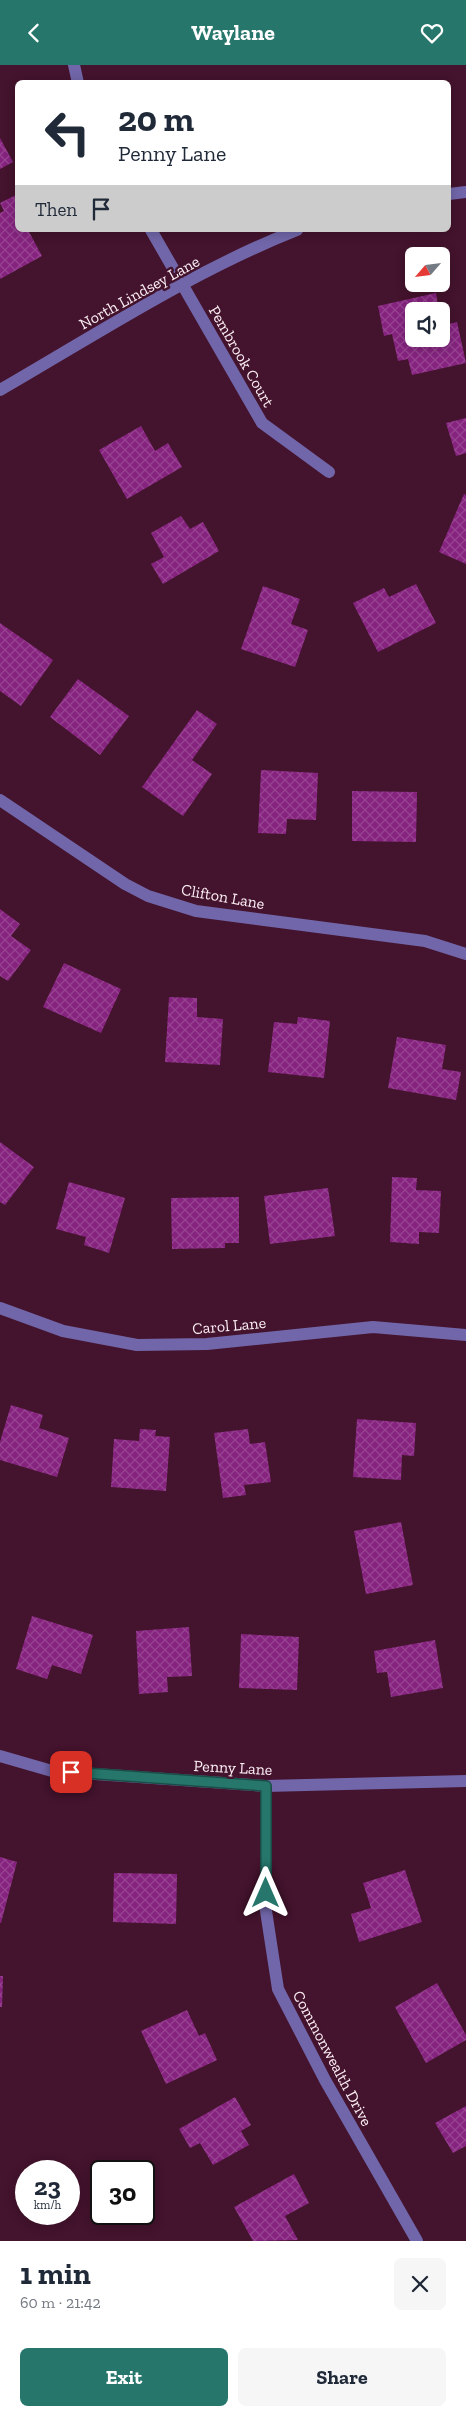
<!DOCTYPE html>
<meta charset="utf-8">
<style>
:root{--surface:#fff;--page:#f6f6f7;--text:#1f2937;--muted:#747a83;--accent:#26766b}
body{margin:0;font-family:"Zilla Slab",serif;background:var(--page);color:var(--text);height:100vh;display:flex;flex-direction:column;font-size:19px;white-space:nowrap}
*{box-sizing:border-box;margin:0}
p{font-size:16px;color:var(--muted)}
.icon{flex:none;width:28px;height:28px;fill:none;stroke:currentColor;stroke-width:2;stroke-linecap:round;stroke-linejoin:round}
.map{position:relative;height:2176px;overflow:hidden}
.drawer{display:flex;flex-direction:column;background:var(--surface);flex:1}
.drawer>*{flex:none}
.guide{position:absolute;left:15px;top:15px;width:436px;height:152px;border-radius:8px;box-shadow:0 2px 12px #0003;background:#fff;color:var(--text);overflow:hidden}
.needle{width:32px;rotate:242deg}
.tools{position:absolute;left:405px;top:182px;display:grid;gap:10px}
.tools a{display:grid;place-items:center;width:45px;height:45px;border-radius:8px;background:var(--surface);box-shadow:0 2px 12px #0003;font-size:25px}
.speed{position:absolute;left:15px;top:2095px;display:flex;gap:10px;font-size:25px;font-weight:700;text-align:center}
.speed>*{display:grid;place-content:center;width:65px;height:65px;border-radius:50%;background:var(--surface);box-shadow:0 2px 12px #0003;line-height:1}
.speed small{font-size:12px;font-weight:400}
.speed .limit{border:2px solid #111;border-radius:8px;background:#fff;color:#111}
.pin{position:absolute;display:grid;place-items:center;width:42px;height:42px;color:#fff;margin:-21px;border-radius:10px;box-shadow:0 2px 8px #0006}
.me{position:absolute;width:55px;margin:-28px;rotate:0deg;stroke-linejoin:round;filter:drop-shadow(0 0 4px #0008)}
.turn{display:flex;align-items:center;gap:18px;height:105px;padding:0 20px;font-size:22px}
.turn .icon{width:65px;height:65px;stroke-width:2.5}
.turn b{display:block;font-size:35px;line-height:42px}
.then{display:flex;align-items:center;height:48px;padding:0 20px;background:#0003;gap:10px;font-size:19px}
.round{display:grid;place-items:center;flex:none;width:52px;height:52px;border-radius:8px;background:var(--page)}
.headline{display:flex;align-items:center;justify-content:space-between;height:85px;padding:0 20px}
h1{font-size:30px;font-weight:700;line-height:38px}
.primary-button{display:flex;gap:10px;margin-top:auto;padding:10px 20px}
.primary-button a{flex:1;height:58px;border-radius:8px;background:var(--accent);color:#fff;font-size:20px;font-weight:700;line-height:58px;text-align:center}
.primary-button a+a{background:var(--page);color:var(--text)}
header{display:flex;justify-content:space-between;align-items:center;height:65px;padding:0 20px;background:var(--accent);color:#fff;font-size:22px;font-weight:700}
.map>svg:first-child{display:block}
.building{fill:url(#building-cross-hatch)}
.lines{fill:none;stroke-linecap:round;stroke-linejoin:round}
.minor{stroke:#7166a9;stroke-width:12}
.route-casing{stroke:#194d46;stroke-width:12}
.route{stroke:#26766b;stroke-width:9}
.labels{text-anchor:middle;stroke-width:5;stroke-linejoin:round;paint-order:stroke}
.street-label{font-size:16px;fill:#fdeff5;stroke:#44132d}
</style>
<header><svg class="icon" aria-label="back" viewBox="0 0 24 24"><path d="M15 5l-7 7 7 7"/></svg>Waylane<svg class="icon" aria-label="heart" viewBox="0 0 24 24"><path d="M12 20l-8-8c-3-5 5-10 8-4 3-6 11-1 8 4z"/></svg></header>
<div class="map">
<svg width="466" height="2176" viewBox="0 0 466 2176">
<defs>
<pattern id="building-cross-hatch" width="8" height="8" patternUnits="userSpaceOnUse" patternTransform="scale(1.25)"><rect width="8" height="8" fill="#85237f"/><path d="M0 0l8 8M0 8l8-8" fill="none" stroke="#974392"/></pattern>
</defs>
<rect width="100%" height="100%" fill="#44132d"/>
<path class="building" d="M0,73L13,97L0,104Z
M18,129V165H28L42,191L0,214V148L4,146L0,138Z
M436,228L439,246H414V274H441V261L457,257L466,298L412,310L408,294L398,296L392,269L384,271L378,241Z
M466,353V388L456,391L446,358Z
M141,361L155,386L168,378L182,402L127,434L99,385Z
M464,429L466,430V499L439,487Z
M181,451L190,464L203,457L219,486L163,519L151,499L164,492L151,468Z
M416,519L436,558L378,587L353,538L384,523L389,532Z
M263,521L300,534L291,559L308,565L295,602L241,584Z
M0,558L53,595L21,641L0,626Z
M78,614L129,651L100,690L50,652Z
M197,645L217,659L192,695L212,709L183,751L142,722Z
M261,705L318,708L316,755L287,754L286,769L258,768Z
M352,726L417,727L416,777L352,776Z
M0,844L20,859L11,871L31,885L8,916L0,911Z
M64,898L121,924L101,968L43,942Z
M169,932L197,933V952L223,954L220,1000L165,997Z
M298,952L330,956L324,1013L268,1007L274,957L297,959Z
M397,972L446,980L442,1004L461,1007L456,1035L388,1023Z
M0,1077L34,1102L5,1140L0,1137Z
M392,1112L417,1113L416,1125L441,1126L439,1168L419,1167V1179L390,1177Z
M69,1117L125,1133L109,1188L84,1180L86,1172L56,1164Z
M328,1123L335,1171L270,1179L264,1131Z
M239,1132V1178H225V1183L172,1184L171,1133Z
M11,1340L43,1350L39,1363L69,1373L57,1412L0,1395V1377Z
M357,1354L416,1358L414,1391L402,1390L401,1415L353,1412Z
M140,1364L156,1365L155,1371L170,1372L166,1426L111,1422L114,1374L139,1376Z
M248,1364L250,1379L265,1377L271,1417L244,1420L246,1430L223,1433L214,1368Z
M401,1457L413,1520L366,1529L354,1466Z
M32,1551L93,1570L81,1609L52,1600L47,1614L16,1604Z
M189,1562L192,1611L167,1612L168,1627L139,1629L136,1566Z
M241,1569L299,1572L297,1625L239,1623Z
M435,1575L443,1623L391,1632L387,1607L377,1608L374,1586Z
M0,1792L17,1797L1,1858H0Z
M405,1805L422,1857L359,1877L351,1849L371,1843L363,1818Z
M114,1808L177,1809L176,1859L113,1857Z
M0,1911H3L2,1942H0Z
M437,1918L466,1970V1975L426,1998L395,1942Z
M187,1945L199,1971L205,1968L217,1995L166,2019L141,1966Z
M235,2032L251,2060L241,2066L249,2080L213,2100L200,2078L190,2083L179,2064Z
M466,2041V2081L453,2088L435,2058Z
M294,2109L309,2138L285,2151L298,2175L253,2176L234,2142Z"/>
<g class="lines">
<path class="minor" d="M74,0L78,18
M449,129L466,127
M151,165L262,358L329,407
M0,325C97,269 193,206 297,165
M0,735L125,819L148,831L196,846L425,876L466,889
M0,1243L63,1266L137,1280L207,1279L373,1262L466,1270
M0,1691L52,1706L266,1721L466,1716
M266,1721V1846L278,1924L325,2015L417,2176"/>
</g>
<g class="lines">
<defs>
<path id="route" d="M71,1707L266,1721V1828"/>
</defs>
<use href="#route" class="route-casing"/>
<use href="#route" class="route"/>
</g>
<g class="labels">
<g class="street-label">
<text transform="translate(139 227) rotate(-29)" y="6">North Lindsey Lane</text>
<text transform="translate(242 291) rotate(60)" y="6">Pembrook Court</text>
<text transform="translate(223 831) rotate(10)" y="6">Clifton Lane</text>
<text transform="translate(229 1260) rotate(-5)" y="6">Carol Lane</text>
<text transform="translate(233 1702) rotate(3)" y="6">Penny Lane</text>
<text transform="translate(333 1993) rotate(62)" y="6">Commonwealth Drive</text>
</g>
</g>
</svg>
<div class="tools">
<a><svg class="needle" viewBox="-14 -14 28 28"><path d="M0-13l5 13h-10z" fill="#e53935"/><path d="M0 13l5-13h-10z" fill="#747a83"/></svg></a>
<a><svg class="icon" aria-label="sound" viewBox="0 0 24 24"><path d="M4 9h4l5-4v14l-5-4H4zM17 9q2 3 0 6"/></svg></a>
</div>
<div class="speed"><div>23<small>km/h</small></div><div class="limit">30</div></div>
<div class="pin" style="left:71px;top:1707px;background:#d93025"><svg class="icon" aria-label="arrive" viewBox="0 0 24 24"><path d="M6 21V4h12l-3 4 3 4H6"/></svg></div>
<svg class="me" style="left:266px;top:1828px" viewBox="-20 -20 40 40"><path d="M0-17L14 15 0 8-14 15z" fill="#26766b" stroke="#fff" stroke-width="4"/></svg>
<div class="guide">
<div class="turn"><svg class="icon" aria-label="left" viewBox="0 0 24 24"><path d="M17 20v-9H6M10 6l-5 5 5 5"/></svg><div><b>20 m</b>Penny Lane</div></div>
<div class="then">Then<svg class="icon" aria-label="arrive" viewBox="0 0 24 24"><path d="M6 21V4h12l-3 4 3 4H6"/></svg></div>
</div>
</div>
<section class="drawer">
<div class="headline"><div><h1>1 min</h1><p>60 m · 21:42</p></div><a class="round"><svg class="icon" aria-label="close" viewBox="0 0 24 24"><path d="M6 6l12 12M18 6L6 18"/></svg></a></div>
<div class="primary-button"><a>Exit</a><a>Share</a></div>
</section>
